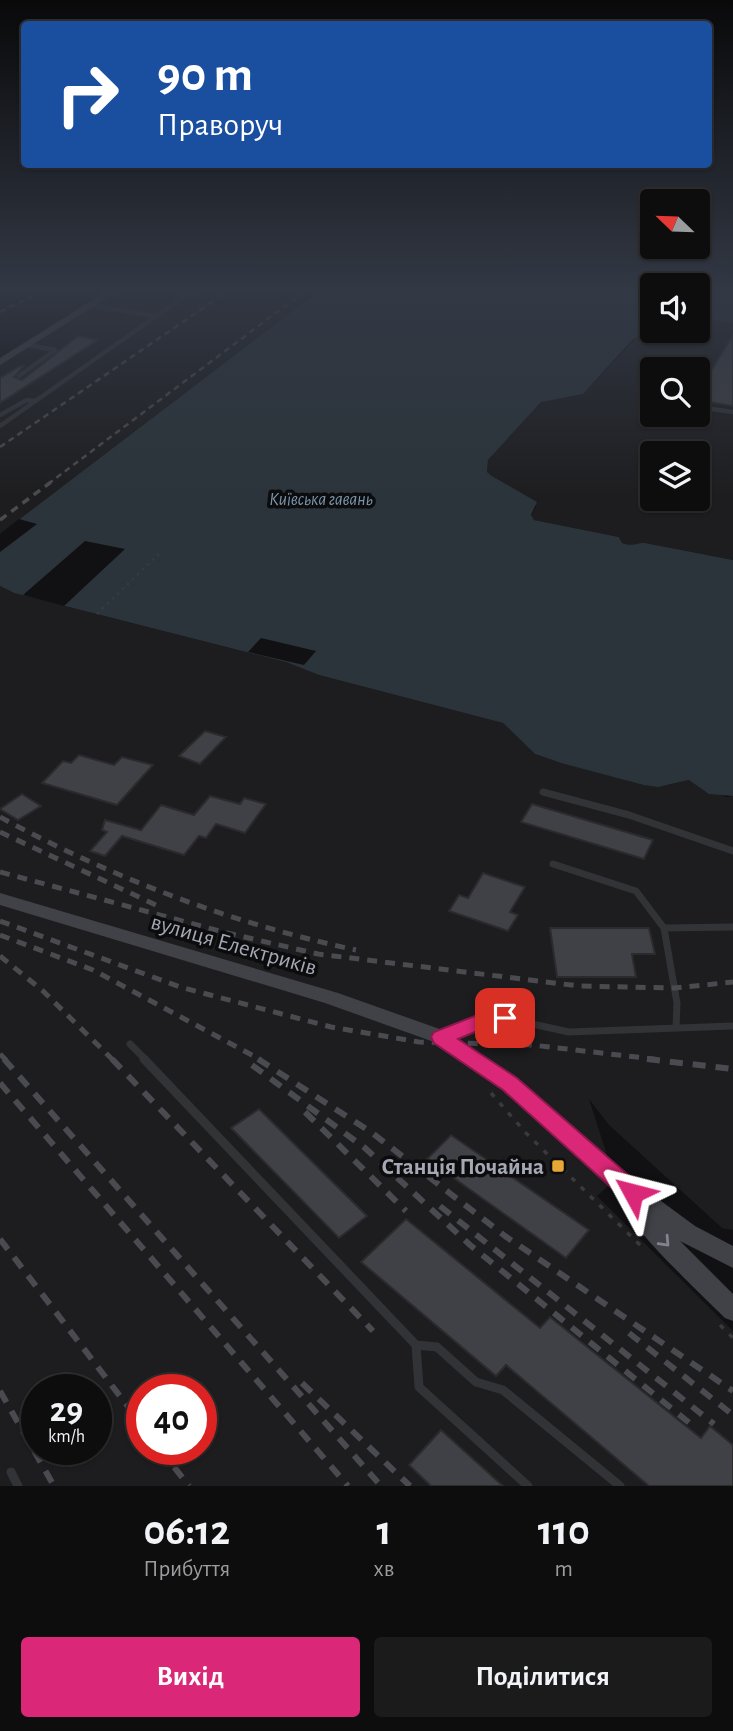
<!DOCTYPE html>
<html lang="uk">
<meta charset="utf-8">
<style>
:root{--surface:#0d0d0e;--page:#1b1b1c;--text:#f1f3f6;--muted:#9a9c9e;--line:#2d2d2e;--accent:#db2777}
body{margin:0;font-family:"Alegreya Sans",sans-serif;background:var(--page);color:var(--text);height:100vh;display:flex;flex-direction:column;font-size:26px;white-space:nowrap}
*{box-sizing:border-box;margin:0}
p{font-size:23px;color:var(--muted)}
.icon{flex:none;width:38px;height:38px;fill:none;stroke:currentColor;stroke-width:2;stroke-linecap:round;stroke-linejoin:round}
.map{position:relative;height:1486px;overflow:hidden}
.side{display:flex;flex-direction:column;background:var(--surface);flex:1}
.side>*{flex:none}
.guide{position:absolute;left:21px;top:21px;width:691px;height:147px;border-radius:7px;box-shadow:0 2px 5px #0004,0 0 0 2px var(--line);background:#1a4fa0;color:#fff;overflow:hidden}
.needle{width:46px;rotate:293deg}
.tools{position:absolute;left:640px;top:189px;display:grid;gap:14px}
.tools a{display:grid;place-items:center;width:70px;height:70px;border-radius:7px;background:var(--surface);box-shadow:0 2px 5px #0004,0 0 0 2px var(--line);font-size:35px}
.speed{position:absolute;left:21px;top:1374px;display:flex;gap:14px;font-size:35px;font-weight:700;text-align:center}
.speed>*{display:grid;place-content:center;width:91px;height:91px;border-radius:50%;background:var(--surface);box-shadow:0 2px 5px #0004,0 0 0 2px var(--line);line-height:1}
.speed small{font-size:18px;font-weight:400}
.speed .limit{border:10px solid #d22;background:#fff;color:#111}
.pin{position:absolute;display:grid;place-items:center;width:60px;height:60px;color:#fff;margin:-30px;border-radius:14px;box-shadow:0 4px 10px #0006}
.me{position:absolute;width:77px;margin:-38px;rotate:308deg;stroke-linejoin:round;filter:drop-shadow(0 0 5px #0008)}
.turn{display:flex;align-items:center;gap:24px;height:147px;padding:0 21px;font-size:32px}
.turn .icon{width:91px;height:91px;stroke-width:2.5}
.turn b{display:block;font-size:49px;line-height:60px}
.eta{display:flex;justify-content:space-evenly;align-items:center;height:119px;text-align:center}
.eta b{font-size:42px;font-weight:600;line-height:49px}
.primary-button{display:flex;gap:14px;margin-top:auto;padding:14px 21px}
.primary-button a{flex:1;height:80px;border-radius:7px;background:var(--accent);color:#fff;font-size:28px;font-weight:600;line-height:80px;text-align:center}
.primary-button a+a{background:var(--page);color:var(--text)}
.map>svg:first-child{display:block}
.built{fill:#1d1d1f;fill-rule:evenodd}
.water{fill:#2b343a}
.pier{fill:#111113}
.building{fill:#404146;stroke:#2b2b2e;stroke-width:2}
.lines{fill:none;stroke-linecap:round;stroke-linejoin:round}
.path-far2{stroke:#383a3e;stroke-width:2;stroke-dasharray:2.5 3.5;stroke-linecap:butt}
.path-far1{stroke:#383a3e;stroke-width:2.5;stroke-dasharray:2.5 4.5;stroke-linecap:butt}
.path{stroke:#383a3e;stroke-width:3.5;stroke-dasharray:5 8;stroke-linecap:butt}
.lane-far2{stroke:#323337;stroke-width:4.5}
.lane-far1{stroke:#323337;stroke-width:7}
.lane{stroke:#323337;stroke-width:9}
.secondary{fill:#414247;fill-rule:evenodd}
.rail-far3{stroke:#4a4b50;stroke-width:2.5;stroke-dasharray:6 4.5;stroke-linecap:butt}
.rail-far2{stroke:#4a4b50;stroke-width:3.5;stroke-dasharray:8 6;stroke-linecap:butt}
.rail-far1{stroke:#4a4b50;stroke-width:5;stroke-dasharray:10 8;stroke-linecap:butt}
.rail{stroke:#4a4b50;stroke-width:6;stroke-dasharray:13 10;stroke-linecap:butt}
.oneway{stroke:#81848d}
.route{fill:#db2777;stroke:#8e194d;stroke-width:2}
.poi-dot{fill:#e7a734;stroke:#0c0c0e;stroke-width:2.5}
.labels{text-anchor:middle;stroke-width:7;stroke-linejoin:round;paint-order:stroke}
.far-water-label{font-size:18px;font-style:italic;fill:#7b97ac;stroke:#0c0c0e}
.near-street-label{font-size:23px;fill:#a3a8b3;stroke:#0c0c0e}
.near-poi-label{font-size:23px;font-weight:bold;fill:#a3a8b3;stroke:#0c0c0e;text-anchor:end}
</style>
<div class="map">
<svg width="733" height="1486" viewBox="0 0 733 1486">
<rect width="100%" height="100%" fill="#111113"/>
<path class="built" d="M114,291H319L0,534V362Z
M698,317L733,323V560L645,543L636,546L628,545L622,543L619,537L534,520L531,516L536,506L487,472L488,460L541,401L583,394L642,332L653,327V331H698ZM653,369H698V415H653ZM653,453H698V499H653Z
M0,586L14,593L286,662L319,675L503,723L535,754L561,763L668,785L689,780L726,797L733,796V1230L722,1228L609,1125L589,1099L615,1180L597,1196L733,1331V1486H0ZM37,1390H96V1449H37ZM142,1390H201V1449H142Z"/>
<path class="water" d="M319,291H653V327L632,340L583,394L541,402L488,460L487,472L492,476L537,502L531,515L534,520L619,537L622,543C634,547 635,543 645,543L733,560V796L709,794L689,780L658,787L644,785L561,763L535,754L503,723L319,675L286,662L14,593L0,586V534Z
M698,291H733V323L698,317Z"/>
<path class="pier" d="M19,519L37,524L0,552V534Z
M85,541L125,549L64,606L23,595Z
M261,638L316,651L304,665L248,652Z"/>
<path class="building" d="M733,335V406L698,400V392Z
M78,336L98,340L0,403V378L20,366H24L14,377L22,380Z
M205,731L226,737L200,764L179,756Z
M79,755L114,765L122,757L153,765L117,805L42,783L63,761L71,763Z
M22,794L41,806L18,820L0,809Z
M210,796L240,804L244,798L266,804L245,833L216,824L206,838L199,836L184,855L122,836L105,856L90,851L107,832L102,830L105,820L141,830L161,805L194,815Z
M532,804L653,840L644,859L521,822Z
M483,873L525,887L510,912L518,915L508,931L449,911L459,895L468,898Z
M550,928H649L655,954H632L636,977H557Z
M259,1109L367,1216L339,1238L231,1128Z
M451,1135L589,1230L566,1258L427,1159Z
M406,1219L540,1328L550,1317L701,1438L710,1426L733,1445V1486H649L506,1365L496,1376L361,1262Z
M441,1430L503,1486H431L409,1465Z"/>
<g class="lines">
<path class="path-far2" d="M0,297L14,291"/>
<path class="path-far1" d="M97,614L162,551"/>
<path class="path" d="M491,1093L526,1133L643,1248
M720,1325L733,1338"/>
<path class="lane-far2" d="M91,305L155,316
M19,376L55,350L27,345
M698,407L733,412
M0,415L27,400L36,401
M0,426L182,298L200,291"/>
<path class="lane-far1" d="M543,792L629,815L733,851
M553,864L636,891L664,928L677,1003L676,1028
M664,928L733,927
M443,1037L480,1022L505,1018L569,1032L733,1026
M130,1044L146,1060"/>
<path class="lane" d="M144,1059L416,1345L419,1387L528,1486
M416,1345L437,1347L476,1382L503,1390L620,1486
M11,1472L18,1486"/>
<path class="secondary" d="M107,291H118L0,365V358Z
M0,893L338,993L448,1032L517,1078L623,1173L695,1226L733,1246V1268L680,1241L733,1294V1321L725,1318C704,1297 618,1217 617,1194L503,1090L434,1042L325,1003L0,905Z"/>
<path class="rail-far3" d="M0,312L44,291
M0,447L228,291
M48,484L305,291"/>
<path class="rail-far2" d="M0,520L51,482"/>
<path class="rail-far1" d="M0,817C113,878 230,923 356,950
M0,832L156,905
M0,872L227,933L318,954L579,986L675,988L733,982
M0,921L180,987L331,1027L419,1042L532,1045L662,1060
M0,935L93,970L261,1060
M0,956L43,991L113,1060
M0,1054L6,1060"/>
<path class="rail" d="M4,1059L381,1486
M112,1059L373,1331
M258,1059L371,1132L505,1236L733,1391
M647,1059L733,1069
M252,1065L365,1148L470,1245L692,1425
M0,1083L348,1486
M305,1112L406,1211
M440,1206L714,1424
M0,1239L142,1425
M629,1333L733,1415
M302,1383L410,1486
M0,1391L54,1486
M160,1449L189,1486"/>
</g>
<defs><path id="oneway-chevron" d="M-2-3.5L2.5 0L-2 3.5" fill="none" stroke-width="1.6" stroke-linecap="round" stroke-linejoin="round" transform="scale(1.75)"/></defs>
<use class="oneway" href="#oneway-chevron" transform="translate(665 1242) rotate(47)"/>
<linearGradient id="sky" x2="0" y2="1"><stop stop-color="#09090a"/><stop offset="0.58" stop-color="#323844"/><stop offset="1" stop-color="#323844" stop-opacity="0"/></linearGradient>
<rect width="733" height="499" fill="url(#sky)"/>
<path class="route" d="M505,1010L512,1012L515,1018L512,1023L482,1029L458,1039L517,1078L641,1186L644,1193L641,1200L633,1203L625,1200L503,1090L434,1043L431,1037L434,1032L480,1014Z"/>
<rect class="poi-dot" x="551" y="1159" width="14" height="14" rx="3.5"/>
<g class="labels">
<g class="far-water-label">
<text x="321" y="505">Київська гавань</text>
</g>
<g class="near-street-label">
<text transform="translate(234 944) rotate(16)" y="8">вулиця Електриків</text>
</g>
<g class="near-poi-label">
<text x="544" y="1174">Станція Почайна</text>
</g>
</g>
</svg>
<div class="tools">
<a><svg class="needle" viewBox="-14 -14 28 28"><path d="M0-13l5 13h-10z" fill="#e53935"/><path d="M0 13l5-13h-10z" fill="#9a9c9e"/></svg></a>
<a><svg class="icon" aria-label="sound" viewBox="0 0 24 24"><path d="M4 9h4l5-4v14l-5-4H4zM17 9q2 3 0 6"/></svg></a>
<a><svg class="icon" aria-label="search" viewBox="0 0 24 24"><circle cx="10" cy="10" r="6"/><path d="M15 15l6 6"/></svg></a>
<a><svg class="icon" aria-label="layers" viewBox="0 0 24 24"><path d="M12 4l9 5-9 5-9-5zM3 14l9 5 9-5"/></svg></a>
</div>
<div class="speed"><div>29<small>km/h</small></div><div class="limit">40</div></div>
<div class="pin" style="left:505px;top:1018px;background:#d93025"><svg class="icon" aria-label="arrive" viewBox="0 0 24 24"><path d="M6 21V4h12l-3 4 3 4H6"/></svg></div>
<svg class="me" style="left:633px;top:1193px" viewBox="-20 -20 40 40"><path d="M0-17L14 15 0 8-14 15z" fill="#db2777" stroke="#fff" stroke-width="4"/></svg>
<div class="guide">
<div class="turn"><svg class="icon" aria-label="right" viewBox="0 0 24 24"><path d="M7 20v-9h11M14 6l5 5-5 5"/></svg><div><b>90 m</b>Праворуч</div></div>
</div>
</div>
<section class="side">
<div class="eta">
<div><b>06:12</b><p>Прибуття</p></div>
<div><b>1</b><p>хв</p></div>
<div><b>110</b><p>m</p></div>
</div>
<div class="primary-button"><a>Вихід</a><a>Поділитися</a></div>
</section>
